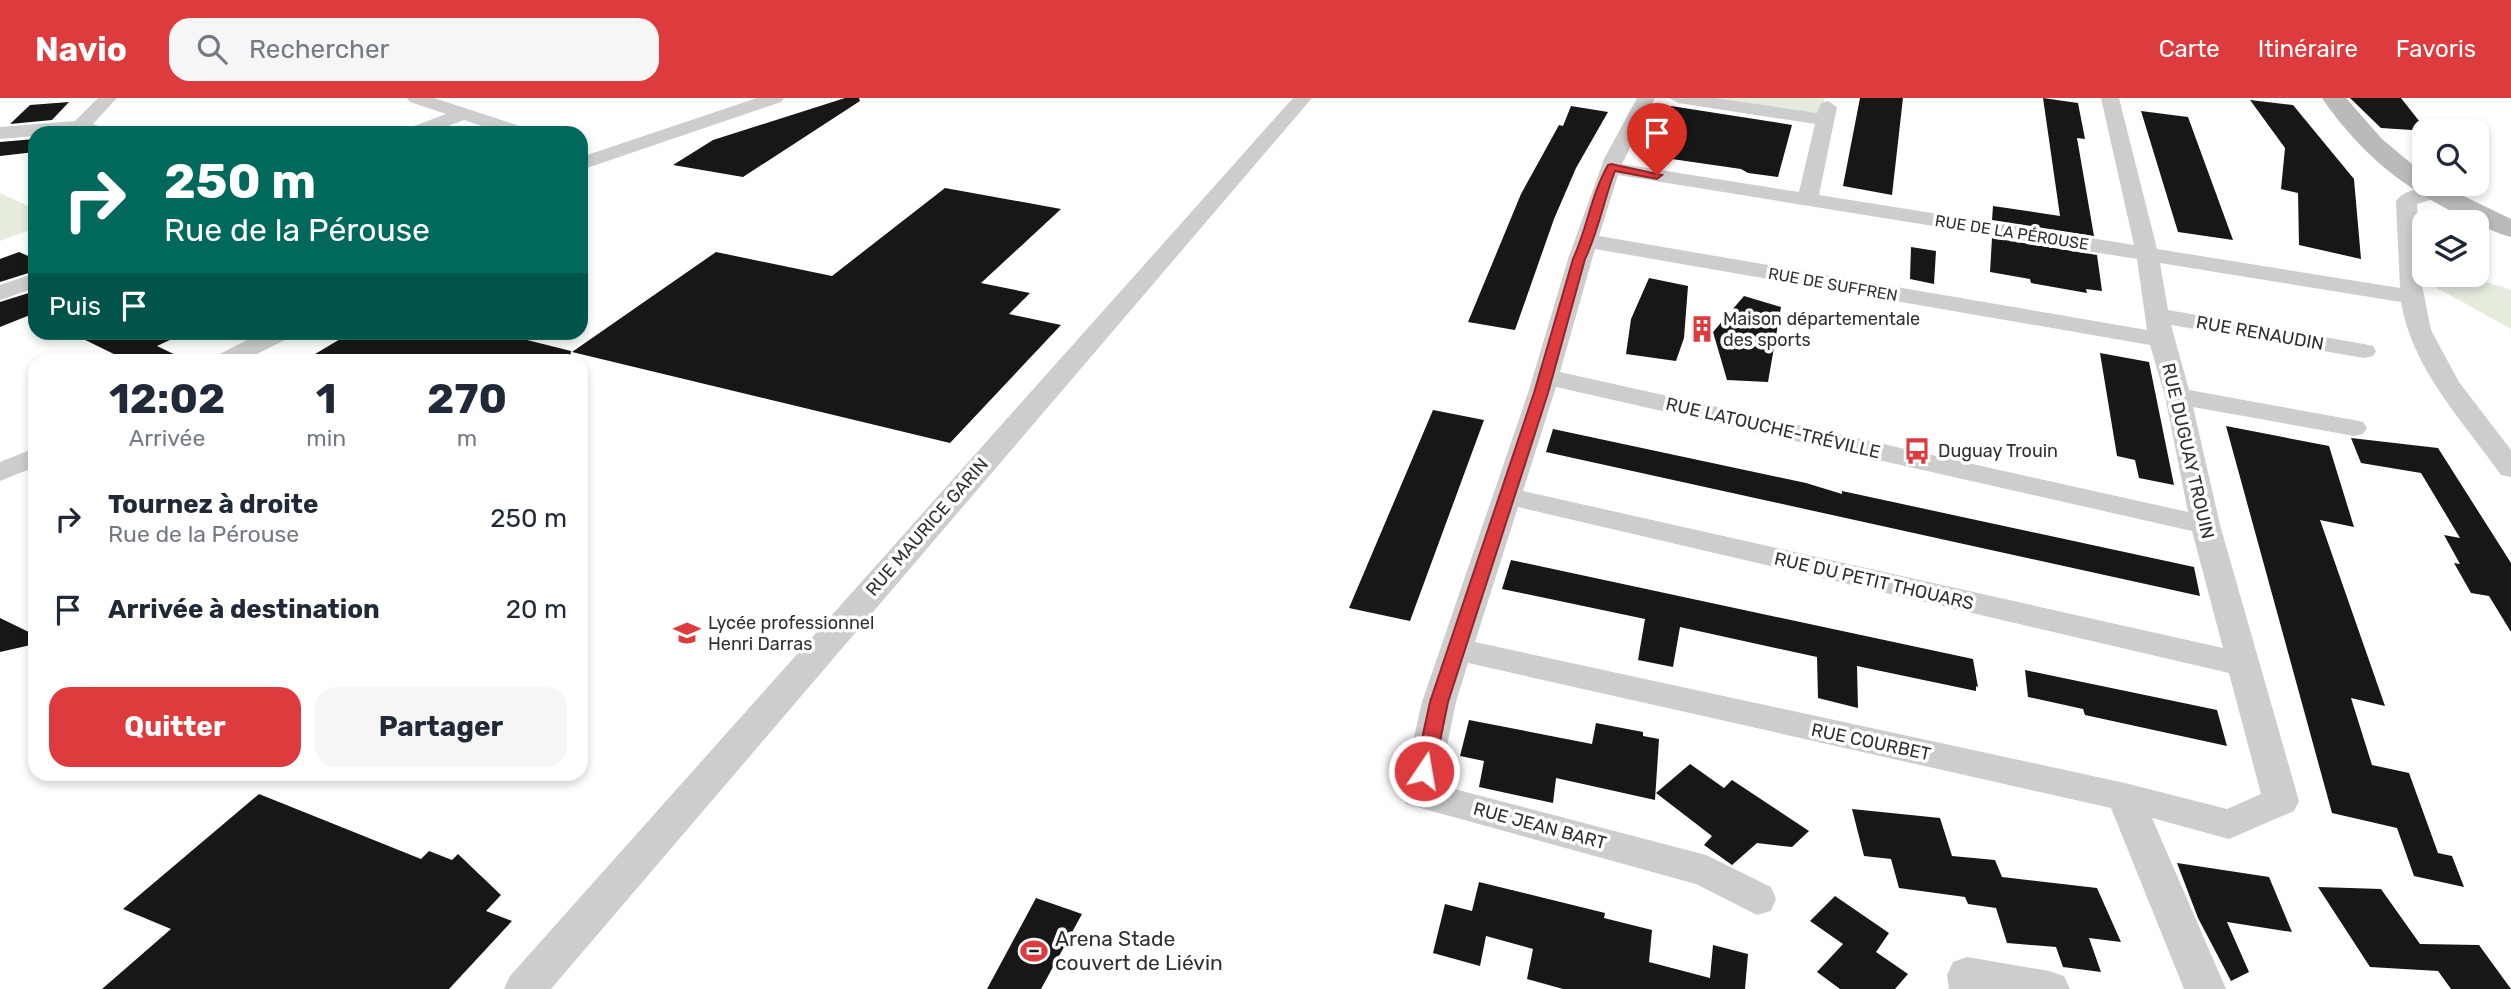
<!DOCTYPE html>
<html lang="fr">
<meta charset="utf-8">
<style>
:root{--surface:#fff;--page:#f6f6f7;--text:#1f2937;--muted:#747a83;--accent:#de3b3f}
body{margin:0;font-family:Rubik,sans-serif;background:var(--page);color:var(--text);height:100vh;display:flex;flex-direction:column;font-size:26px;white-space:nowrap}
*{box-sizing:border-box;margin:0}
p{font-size:23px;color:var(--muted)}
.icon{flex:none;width:38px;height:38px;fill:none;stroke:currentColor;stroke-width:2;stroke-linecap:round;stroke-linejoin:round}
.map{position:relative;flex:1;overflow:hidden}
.panel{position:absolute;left:28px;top:256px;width:560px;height:427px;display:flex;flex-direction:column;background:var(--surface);border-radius:21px;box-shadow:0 4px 10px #0003}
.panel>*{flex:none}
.hud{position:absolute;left:28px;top:28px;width:560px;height:214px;border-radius:21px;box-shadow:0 4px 10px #0003;background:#00695c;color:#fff;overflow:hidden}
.tools{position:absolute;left:2412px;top:21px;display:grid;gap:14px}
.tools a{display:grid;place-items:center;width:77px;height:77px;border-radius:14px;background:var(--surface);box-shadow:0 4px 10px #0003;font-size:35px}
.pin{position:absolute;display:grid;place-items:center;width:60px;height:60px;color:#fff;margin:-72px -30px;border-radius:50% 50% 50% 0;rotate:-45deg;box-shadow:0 0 7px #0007}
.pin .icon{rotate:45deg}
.me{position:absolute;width:77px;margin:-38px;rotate:12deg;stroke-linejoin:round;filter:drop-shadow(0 0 5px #0008)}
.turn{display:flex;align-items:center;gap:24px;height:147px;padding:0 21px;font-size:32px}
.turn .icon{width:91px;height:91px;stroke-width:2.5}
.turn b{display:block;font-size:49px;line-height:60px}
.then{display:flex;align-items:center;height:66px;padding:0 21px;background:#0003;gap:14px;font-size:26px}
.eta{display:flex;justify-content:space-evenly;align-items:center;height:119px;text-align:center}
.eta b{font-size:42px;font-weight:700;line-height:49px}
.cta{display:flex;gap:14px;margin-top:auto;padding:14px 21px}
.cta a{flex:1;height:80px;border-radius:21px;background:var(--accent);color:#fff;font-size:28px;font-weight:700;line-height:80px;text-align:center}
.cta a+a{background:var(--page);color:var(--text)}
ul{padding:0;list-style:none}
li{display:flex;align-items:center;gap:21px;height:91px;padding:0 21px}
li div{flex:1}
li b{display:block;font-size:26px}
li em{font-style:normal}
header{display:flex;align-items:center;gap:42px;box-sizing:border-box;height:98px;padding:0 35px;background:var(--accent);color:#fff}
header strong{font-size:33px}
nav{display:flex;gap:38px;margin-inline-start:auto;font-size:24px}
.search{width:490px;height:63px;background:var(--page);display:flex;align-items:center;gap:18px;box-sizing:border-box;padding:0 24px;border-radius:21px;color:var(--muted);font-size:26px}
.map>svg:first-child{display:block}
.green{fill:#e5ecde}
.building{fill:#171717}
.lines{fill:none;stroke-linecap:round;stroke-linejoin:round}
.street{fill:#cdcdcd;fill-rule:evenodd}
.secondary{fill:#bababa;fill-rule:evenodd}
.route{fill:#de3b3f;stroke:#902629;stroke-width:2}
.labels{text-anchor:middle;stroke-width:7;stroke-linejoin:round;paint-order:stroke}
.far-street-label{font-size:16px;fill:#303030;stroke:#fff}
.poi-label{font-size:18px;fill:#303030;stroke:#fff;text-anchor:start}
.street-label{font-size:18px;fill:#303030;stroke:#fff}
.near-poi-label{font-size:21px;fill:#303030;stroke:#fff;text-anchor:start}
</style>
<header>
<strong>Navio</strong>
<div class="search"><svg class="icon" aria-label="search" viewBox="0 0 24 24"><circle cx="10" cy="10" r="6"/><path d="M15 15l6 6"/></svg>Rechercher</div>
<nav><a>Carte</a><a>Itinéraire</a><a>Favoris</a></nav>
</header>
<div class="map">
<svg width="2511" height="891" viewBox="0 0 2511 891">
<rect width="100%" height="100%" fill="#fff"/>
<path class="green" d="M1691,0H1825L1821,16Z
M0,95L35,111V130L0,143Z
M2426,177H2465L2511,192V231L2428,185Z"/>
<path class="building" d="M845,0H859L860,3L743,79L673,67L713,42Z
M1860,0H1903L1892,97L1843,88Z
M2043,0L2078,5L2085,41L2077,40L2094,138L1992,122L1993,108L2060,118Z
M2350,0H2401L2427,33L2381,30Z
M2250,2L2293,7L2354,81L2361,161L2299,147L2298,95L2281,91L2285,50Z
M69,4L52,22L10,26L30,7Z
M1571,8L1608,14L1576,70L1554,121L1515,232L1468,224L1521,96L1559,27L1563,28Z
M1671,8L1792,27L1778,79L1748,75L1741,71L1651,58Z
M2141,13L2188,19L2233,142L2178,134Z
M35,41V54L0,58V44Z
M945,90L1061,111L981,185L1030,195L1009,216L1061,227L950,345L572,254L716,154L832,178Z
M1992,140L2097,157L2102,193L2086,191L2087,195L2031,185L2030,181L1990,174Z
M1911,149L1936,153L1934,186L1910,181Z
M19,154L35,161V173L0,184V161Z
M1649,180L1688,188L1684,240L1676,263L1626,256L1631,221Z
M35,193V215L0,229V204Z
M1744,198L1781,209L1768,284L1727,282L1713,234Z
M69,234H187L157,248L186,262H126Z
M352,234H495L571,253L570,262H305Z
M2100,255L2149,264L2174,387L2139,380L2135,362L2117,358Z
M1433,312L1484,322L1410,523L1349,510Z
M2226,328L2329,348L2354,429L2320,422L2385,608L2351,600L2372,667L2409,675L2438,755L2452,758L2464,789L2414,778L2397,730L2332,715Z
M1553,331L1806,385L1842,396V393L2194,469L2200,498L1546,354Z
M2351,340L2438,350L2511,465V534L2489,498L2471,495L2454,465L2460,466L2444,437L2460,440L2421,375L2361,365Z
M1511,462L1973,561L1978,589L1976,588V593L1857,568L1858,610L1818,600L1817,559L1680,529L1673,569L1638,562L1645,521L1502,491Z
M0,520L35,537V546L0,554Z
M2025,572L2217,612L2227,648L2085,617L2083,611L2028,599Z
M1469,622L1592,646L1596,625L1643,634V638L1659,641L1655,702L1556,680L1553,705L1479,689L1484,663L1460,658Z
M1690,666L1724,690L1732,682L1809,733L1792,749L1757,745L1732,767L1704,747L1712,738L1656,695Z
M259,696L421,761L429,753L452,762L458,756L501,797L486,813L512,823L449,891H102L171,831L123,811Z
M1852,711L1940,720L1952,758L1995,762L2002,779L2097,790L2121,844L2089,840L2101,874L2063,869L2056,849L2007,845L1996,810L1968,806L1965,799L1899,790L1891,761L1864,758Z
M2177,765L2269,779L2292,834L2227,824L2249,874L2231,883L2198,820Z
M1479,784L1605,815L1604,820L1652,832L1649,864L1710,880L1713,847L1748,856L1745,891H1563L1527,881L1533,851L1486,838L1480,868L1433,855L1445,806L1472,813Z
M2318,789L2381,791L2420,846L2479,847L2511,891H2451L2438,873L2370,869Z
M1835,798L1889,835L1876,854L1908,876L1895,891H1840L1817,874L1843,846L1810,823Z
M1036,800L1082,816L1041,891H987Z"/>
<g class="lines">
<path class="street" d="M98,0H117L93,26L108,31L111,35H35V38L0,41V29L75,23Z
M407,0H434L529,31L532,35H503L464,22L430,35H403L406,31L446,16L410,4Z
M757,0H784L781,4L581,72V59Z
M1293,0H1312L551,891H504L510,878Z
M1637,0H1655L1622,66L1799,94L1815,26L1678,5L1669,0H1715L1817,15L1821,5L1828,3L1837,9L1819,97L2134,147L2101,0H2119L2157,151L2400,190L2396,103C2405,91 2426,87 2440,91L2443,95L2440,99L2417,106L2422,187L2431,232L2459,284L2511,352V379L2501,377C2463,323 2412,271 2401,204L2160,165L2168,212L2364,246L2373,248L2376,253L2373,258L2364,260L2171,227L2189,292L2354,322L2363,324L2367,330L2363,336L2354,338L2193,309L2220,427L2299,703L2294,713L2229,741L2152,720L2226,891H2184L2111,710L1468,565L1456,604L1439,687L1706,757L1771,789L1776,801L1771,813L1757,817L1696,786L1406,706L1401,696L1422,604L1528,295L1568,161L1604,61ZM1618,77L2137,161L2147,232L1599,138ZM1595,151L2150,247L2165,298L2188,414L1560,274ZM1556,289L2192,433L2223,550L1523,393ZM1518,409L2229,575L2261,696L2227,711L2125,685L1475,544Z
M35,175V190L0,202V187Z
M262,234H294L291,239L245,262H214L218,257Z
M35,350V369L0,383V364Z
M1967,859L2049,873L2064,878L2070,891H1949L1947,877L1953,864Z"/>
<path class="secondary" d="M2322,0H2346L2382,41L2424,76V86H2439L2511,121V139C2498,136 2487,130 2476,125C2410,95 2364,61 2322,0Z"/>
</g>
<path class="route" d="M1611,66L1662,77L1657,81L1615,73L1612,81C1603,107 1597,136 1585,161L1548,295L1448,604L1434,673L1431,678L1424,681L1418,678L1415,673L1430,604L1534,295L1573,161C1587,131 1591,97 1608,67Z"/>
<defs>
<symbol id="building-bare" viewBox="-9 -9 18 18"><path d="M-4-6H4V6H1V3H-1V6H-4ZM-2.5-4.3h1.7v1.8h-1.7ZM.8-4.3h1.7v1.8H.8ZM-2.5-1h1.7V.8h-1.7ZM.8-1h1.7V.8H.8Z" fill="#de3b3f" stroke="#fff" stroke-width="2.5" paint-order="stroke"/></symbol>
<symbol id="bus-bare" viewBox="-9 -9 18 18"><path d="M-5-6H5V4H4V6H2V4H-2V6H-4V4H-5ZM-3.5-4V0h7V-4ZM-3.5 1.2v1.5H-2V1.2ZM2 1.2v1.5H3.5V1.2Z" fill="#de3b3f" stroke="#fff" stroke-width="2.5" paint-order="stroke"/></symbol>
<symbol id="school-bare" viewBox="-9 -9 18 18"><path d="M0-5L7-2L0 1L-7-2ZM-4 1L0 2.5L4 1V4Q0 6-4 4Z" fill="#de3b3f" stroke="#fff" stroke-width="2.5" paint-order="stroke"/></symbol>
<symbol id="stadium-bare" viewBox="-9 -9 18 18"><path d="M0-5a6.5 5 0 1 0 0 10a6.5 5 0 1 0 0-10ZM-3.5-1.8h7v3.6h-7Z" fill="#de3b3f" stroke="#fff" stroke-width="2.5" paint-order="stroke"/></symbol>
</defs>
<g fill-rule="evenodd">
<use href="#building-bare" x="1683" y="212" width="38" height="38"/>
<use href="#bus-bare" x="1898" y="334" width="38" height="38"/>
<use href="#school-bare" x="668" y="516" width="38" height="38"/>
<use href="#stadium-bare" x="1015" y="834" width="38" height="38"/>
</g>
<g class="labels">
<g class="far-street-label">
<text transform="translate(2012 134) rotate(9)" y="6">RUE DE LA PÉROUSE</text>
<text transform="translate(1833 186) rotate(10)" y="6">RUE DE SUFFREN</text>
</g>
<g class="poi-label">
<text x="1723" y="227">Maison départementale<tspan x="1723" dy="21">des sports</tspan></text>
<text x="1938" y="359">Duguay Trouin</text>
<text x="708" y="531">Lycée professionnel<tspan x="708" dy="21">Henri Darras</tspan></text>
</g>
<g class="street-label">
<text transform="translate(2260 235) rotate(10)" y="6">RUE RENAUDIN</text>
<text transform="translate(1773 330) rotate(13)" y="6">RUE LATOUCHE-TRÉVILLE</text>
<text transform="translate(2188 353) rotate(77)" y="6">RUE DUGUAY TROUIN</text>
<text transform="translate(927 429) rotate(-49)" y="6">RUE MAURICE GARIN</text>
<text transform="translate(1874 483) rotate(13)" y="6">RUE DU PETIT THOUARS</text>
<text transform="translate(1871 644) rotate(12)" y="6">RUE COURBET</text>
<text transform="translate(1540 728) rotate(15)" y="6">RUE JEAN BART</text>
</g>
<g class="near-poi-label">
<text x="1055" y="848">Arena Stade<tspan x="1055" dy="24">couvert de Liévin</tspan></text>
</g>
</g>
</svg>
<div class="tools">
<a><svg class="icon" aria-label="search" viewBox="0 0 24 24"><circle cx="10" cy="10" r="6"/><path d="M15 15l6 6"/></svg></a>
<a><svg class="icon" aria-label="layers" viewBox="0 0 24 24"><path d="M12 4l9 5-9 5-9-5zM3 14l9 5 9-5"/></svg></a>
</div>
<div class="pin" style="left:1657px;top:77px;background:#d93025"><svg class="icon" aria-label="arrive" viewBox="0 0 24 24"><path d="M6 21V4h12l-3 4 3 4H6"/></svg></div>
<svg class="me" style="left:1424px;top:673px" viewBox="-20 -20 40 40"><circle r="17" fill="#de3b3f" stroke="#fff" stroke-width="3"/><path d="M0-11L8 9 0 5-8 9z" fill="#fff"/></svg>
<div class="hud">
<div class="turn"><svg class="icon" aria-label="right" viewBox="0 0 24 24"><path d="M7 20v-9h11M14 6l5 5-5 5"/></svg><div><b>250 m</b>Rue de la Pérouse</div></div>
<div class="then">Puis<svg class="icon" aria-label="arrive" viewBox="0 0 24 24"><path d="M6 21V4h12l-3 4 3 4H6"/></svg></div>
</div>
<section class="panel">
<div class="eta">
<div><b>12:02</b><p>Arrivée</p></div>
<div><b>1</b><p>min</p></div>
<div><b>270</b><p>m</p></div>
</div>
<ul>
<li><svg class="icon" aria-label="right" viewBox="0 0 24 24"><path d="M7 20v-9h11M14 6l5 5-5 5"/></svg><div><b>Tournez à droite</b><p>Rue de la Pérouse</p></div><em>250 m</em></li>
<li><svg class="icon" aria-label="arrive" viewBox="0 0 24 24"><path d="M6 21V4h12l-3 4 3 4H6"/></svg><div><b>Arrivée à destination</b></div><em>20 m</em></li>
</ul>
<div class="cta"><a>Quitter</a><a>Partager</a></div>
</section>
</div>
